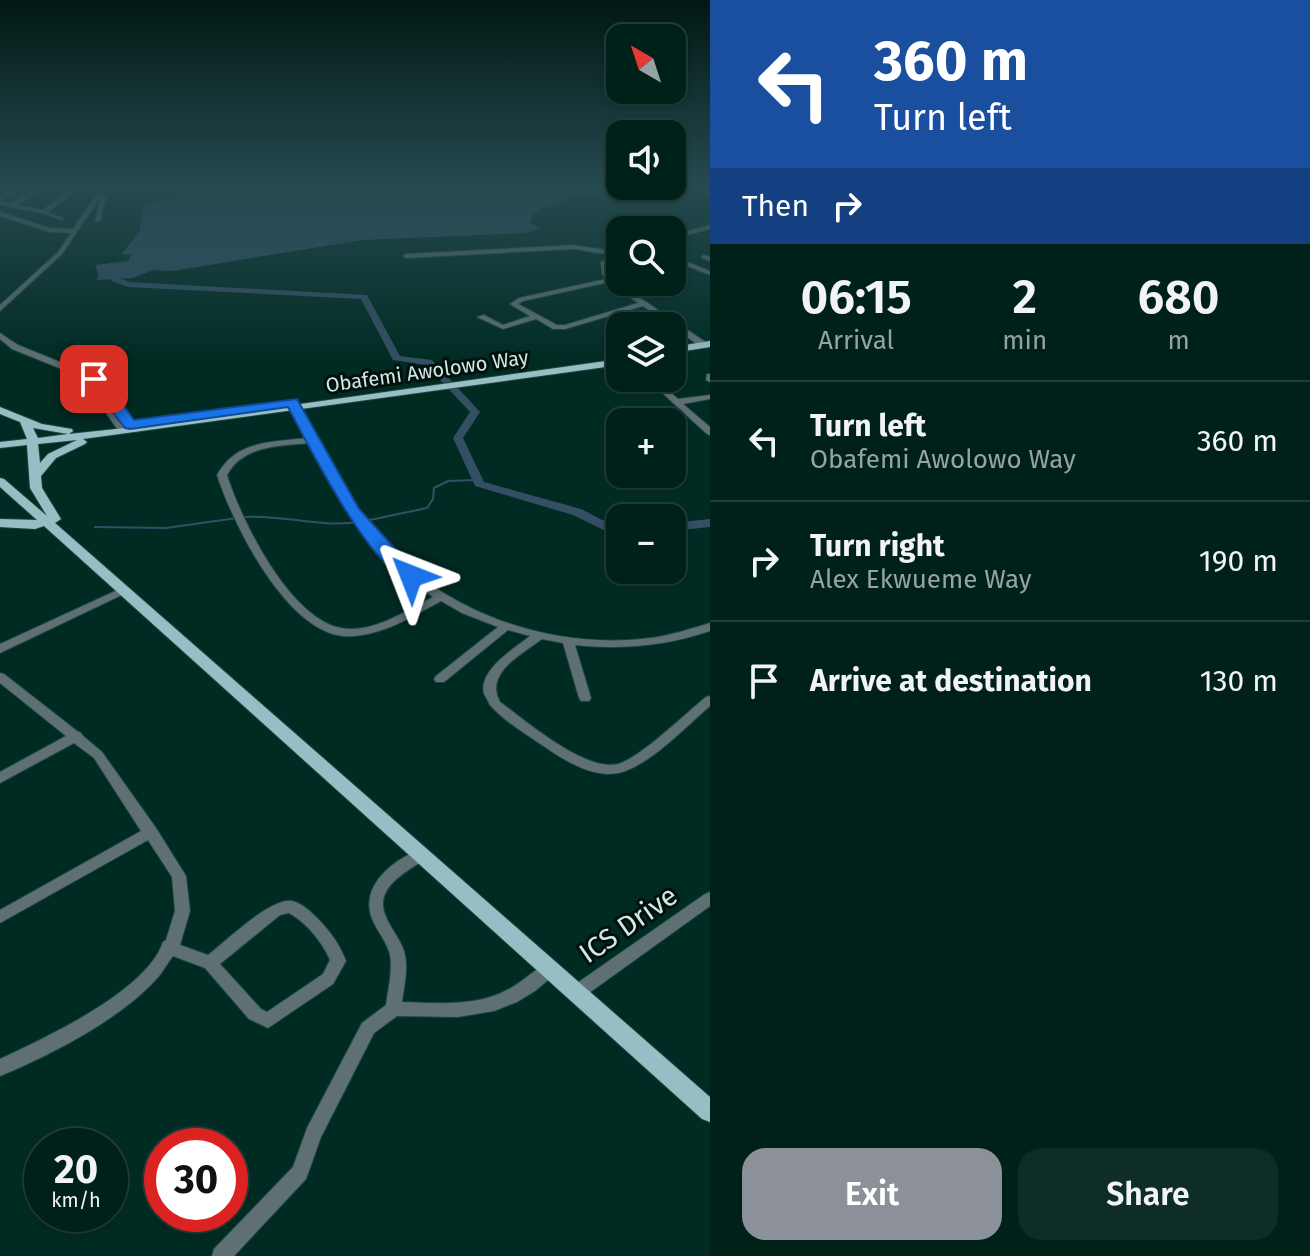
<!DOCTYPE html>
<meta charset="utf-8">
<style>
:root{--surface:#00201a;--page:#0e2d27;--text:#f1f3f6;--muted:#95a3a2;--line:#223e39;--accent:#8c9099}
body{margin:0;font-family:"Fira Sans",sans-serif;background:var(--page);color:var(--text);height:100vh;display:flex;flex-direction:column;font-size:30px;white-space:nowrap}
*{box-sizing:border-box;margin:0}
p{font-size:26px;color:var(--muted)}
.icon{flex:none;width:44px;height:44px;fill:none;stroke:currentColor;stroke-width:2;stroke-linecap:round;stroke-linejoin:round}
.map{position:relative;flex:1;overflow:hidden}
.details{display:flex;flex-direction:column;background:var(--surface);width:600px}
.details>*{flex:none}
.hud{background:#1a4fa0;color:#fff;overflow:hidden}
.needle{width:52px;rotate:321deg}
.buttons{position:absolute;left:606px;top:24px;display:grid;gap:16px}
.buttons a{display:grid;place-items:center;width:80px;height:80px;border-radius:16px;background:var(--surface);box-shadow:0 2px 6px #0004,0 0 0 2px var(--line);font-size:40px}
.speed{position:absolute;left:24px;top:1128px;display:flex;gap:16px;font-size:40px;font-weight:700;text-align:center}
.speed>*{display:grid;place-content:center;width:104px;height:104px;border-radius:50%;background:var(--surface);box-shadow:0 2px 6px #0004,0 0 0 2px var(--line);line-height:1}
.speed small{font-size:20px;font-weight:400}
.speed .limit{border:12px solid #d22;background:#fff;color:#111}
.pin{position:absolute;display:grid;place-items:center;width:68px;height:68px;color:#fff;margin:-34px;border-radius:16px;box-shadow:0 4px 12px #0006}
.me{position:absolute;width:88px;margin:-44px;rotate:315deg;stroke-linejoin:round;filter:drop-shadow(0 0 6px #0008)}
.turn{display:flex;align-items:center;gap:28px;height:168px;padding:0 32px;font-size:36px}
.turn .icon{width:104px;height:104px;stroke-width:2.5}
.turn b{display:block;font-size:56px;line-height:68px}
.then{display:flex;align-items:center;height:76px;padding:0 32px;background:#0003;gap:16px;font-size:30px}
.eta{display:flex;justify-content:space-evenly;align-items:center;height:136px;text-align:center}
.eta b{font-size:48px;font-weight:600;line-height:56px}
.button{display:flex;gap:16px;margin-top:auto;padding:16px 32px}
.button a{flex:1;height:92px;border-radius:24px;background:var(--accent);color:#fff;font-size:32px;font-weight:600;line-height:92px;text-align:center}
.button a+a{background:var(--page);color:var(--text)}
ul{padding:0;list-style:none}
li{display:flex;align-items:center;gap:24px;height:120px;padding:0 32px;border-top:2px solid var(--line)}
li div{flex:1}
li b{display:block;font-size:30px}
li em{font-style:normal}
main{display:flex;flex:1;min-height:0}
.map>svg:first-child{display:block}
.water{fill:#344e64}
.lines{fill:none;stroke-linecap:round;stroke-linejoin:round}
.stream{stroke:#344e64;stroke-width:2}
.river{fill:#344e64;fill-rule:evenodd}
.minor-casing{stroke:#1e463e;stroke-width:2}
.major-casing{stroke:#1e463e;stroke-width:2}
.minor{fill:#5e7074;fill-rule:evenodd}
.major{fill:#98bec5;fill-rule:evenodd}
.route{fill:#1a73e8;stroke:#114b97;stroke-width:2}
.labels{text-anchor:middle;stroke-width:6;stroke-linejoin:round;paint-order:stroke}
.far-street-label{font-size:20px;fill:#d3e9e3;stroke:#02110d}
.near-street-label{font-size:28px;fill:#d3e9e3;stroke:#02110d}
</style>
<main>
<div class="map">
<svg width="710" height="1256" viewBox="0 0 710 1256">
<rect width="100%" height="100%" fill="#002b23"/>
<path class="water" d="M158,186H620L633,190L590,195L576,193C563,206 548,203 533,214L530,223L540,228L525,233L362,240L172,271L153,270L133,278L96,280L99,276L95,265L128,261L131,255L122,254L140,230L144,204L176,197L178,192Z"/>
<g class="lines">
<path class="stream" d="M243,517C282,514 319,528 358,522
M365,521L427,508L433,499L434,488L448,481L477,480
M95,527L166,528L237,518"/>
<path class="river" d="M115,276L129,282L367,295L400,356L432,360L480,412L463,438L484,482L581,509L620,529V538L573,515L475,486L453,438L470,412L426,365L393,360L361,299L128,287L112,281L111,279Z
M710,519V527L672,531V523Z"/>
<defs>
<path id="minor" d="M20,186H27L0,201V197Z
M39,186H46L17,205L43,210L75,186H79V188L48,212L63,218V220L42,213L0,205V201L11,203Z
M102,186H108L62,254L0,311V305L58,252L71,233L49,232L0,216V212L50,228L73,229Z
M701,187L710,192V196L699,190Z
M103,196L106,198L100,221L95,222L100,198Z
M710,225V229L672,239V235Z
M574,245L620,252L619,255L607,263L608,273L612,279L707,343V347H701L643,306L565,329H553L536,319L503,329L477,317L484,315L503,325L530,316L510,304L519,298L606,279L602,273L601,262L611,255L574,249L406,258L403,256L406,254ZM609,282L638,303L565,325H557L518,304L523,301Z
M704,255L710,257V261L702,258V256Z
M672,256L710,271V275L672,260Z
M0,333L18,345L97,377L107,387L138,430L137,432H131L101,391L91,381L78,375L97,388L127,431L126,433H120L91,392L71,378L70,376L74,374L12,349L0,339Z
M707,374H710V382L706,380Z
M646,378H655L678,399L710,395V399L683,404L710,427V435L707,434Z
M289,400H295L296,402C321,446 341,493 373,532C439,612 550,651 651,638C672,635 690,629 710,623V631C665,646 622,650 575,645L591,698L589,701H581L579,698L563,643L542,639C522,654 484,673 500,702C526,721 585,772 618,764C640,758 686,713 706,697L710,696V706C685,727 641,776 607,774C585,773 562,759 545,747C527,735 504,721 490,705C489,703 485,695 484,694C478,670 515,648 530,636L508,630L444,682H436L434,679L436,676L498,627L462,613L441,601C412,617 377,639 342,636C285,629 233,524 217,475C236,440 272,442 307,438L288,402ZM310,443C343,508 372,554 433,597C407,610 373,634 341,628C290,619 241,520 227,475C243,445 280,446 310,443Z
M124,587L128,588L129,590L128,592L0,653V644Z
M0,673L4,674L77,731L81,733L83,736L102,752L156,828L186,876L190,911L180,945L208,955C226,941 270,898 292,901C302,903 311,912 318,919C330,931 340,945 346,961L333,984L268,1028L249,1019L205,968L173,956C168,962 164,970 159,976C123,1018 51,1055 0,1076V1059C45,1038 147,991 163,942L166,940L175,911L172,877L148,840L0,923V910L141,831L94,758L74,743L0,783V772L66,736L0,683ZM289,913C306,922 323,943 330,960L323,974L267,1012L261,1009L220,964L280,915Z
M419,850L424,852L426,856L424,860C404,873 373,889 386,917C391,929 400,939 404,951C409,968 404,985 402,1002C437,1003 476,1007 507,990C522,983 534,969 549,963L554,965L557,970L554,975L535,991L517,1002L494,1011L458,1017L397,1016L374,1033L321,1137L306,1179L234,1256H212L214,1249L293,1167L307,1128L362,1023L386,1005C388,989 393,971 390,955C387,942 378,932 373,921C358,888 391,861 419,850Z
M710,892V906L582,998L576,1000L570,998L568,993L570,988L705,894Z"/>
<path id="major" d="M710,341V347L672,353V347Z
M620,359V365L83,439L87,442L85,444L56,458L41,476L42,488L61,519L55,523L710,1097V1122L702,1119L44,526L35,529L0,527V519L37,520L0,487V478L4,479L47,516L30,488L27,445L0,448V442L27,439L20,422L0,414V407L42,424L72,429L73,431L69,434L144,426ZM33,428L68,434L38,438ZM77,440L48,454L40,463L38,444Z"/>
</defs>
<use href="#minor" class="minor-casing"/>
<use href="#major" class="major-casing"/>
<use href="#minor" class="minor"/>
<use href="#major" class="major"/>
</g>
<linearGradient id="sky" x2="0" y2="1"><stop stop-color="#001813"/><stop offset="0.51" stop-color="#264a50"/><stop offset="1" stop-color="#264a50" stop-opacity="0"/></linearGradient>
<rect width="710" height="362" fill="url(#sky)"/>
<path class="route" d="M94,375L109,386L134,420L297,399L359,509L420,576L411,582C371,571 308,444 288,407L130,429L125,428L87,379Z"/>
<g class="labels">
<g class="far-street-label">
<text transform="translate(427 371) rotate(-8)" y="7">Obafemi Awolowo Way</text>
</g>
<g class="near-street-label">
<text transform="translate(628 924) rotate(-35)" y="10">ICS Drive</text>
</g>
</g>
</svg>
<div class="buttons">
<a><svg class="needle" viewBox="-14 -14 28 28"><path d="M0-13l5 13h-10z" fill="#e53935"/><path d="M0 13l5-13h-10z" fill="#95a3a2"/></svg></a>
<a><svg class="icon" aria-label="sound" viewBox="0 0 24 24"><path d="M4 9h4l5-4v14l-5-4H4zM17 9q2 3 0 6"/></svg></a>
<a><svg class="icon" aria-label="search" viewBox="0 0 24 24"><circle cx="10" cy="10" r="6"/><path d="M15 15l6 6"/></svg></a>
<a><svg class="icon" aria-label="layers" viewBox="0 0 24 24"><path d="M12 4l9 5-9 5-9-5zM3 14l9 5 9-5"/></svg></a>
<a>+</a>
<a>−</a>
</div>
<div class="speed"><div>20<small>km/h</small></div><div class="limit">30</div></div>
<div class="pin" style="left:94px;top:379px;background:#d93025"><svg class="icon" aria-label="arrive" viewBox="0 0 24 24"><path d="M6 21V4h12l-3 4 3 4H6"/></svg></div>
<svg class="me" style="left:411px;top:576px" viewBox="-20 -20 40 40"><path d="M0-17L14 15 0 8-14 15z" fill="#1a73e8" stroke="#fff" stroke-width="4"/></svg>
</div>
<section class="details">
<div class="hud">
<div class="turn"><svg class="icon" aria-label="left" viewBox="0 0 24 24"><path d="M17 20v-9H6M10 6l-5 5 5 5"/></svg><div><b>360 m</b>Turn left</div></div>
<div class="then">Then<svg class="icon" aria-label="right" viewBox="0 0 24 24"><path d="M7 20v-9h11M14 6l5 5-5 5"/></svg></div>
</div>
<div class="eta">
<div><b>06:15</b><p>Arrival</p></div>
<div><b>2</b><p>min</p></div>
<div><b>680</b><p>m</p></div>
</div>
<ul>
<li><svg class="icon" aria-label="left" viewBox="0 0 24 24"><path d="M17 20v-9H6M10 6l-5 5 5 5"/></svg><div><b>Turn left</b><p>Obafemi Awolowo Way</p></div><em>360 m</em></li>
<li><svg class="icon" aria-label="right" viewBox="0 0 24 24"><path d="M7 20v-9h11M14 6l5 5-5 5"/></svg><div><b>Turn right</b><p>Alex Ekwueme Way</p></div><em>190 m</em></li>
<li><svg class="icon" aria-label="arrive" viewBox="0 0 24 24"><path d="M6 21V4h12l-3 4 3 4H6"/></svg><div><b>Arrive at destination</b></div><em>130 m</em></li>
</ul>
<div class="button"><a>Exit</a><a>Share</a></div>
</section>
</main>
